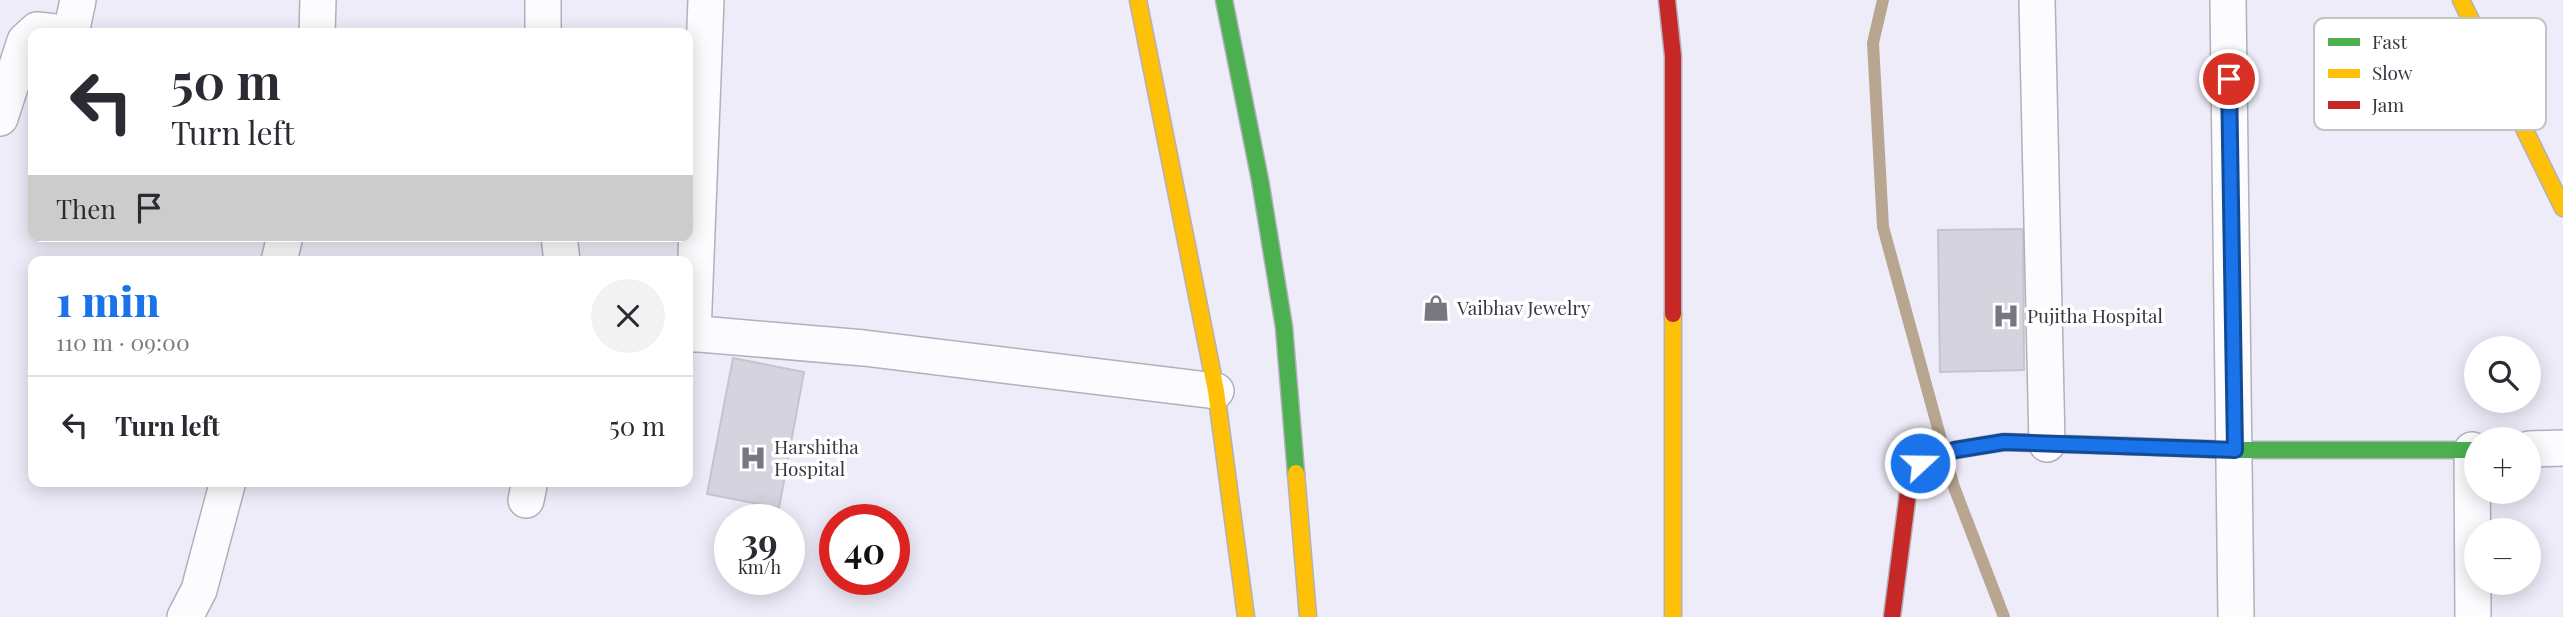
<!DOCTYPE html>
<meta charset="utf-8">
<style>
:root{--surface:#fff;--page:#f2f2f3;--text:#2b2b33;--muted:#7c7c81;--line:#e1e1e2;--accent:#1a73e8}
body{margin:0;font-family:"Playfair Display",serif;background:var(--page);color:var(--text);height:100vh;display:flex;flex-direction:column;font-size:26px;white-space:nowrap}
*{box-sizing:border-box;margin:0}
p{font-size:23px;color:var(--muted)}
.icon{flex:none;width:38px;height:38px;fill:none;stroke:currentColor;stroke-width:2;stroke-linecap:round;stroke-linejoin:round}
.map{position:relative;flex:1;overflow:hidden}
.side{position:absolute;left:28px;top:256px;width:665px;height:231px;display:flex;flex-direction:column;background:var(--surface);border-radius:14px;box-shadow:0 4px 18px #0003}
.side>*{flex:none}
.top-card{position:absolute;left:28px;top:28px;width:665px;height:214px;border-radius:14px;box-shadow:0 4px 18px #0003;background:#fff;color:var(--text);overflow:hidden}
.fabs{position:absolute;left:2464px;top:336px;display:grid;gap:14px}
.fabs a{display:grid;place-items:center;width:77px;height:77px;border-radius:50%;background:var(--surface);box-shadow:0 4px 18px #0003;font-size:35px}
.speed{position:absolute;left:714px;top:504px;display:flex;gap:14px;font-size:35px;font-weight:700;text-align:center}
.speed>*{display:grid;place-content:center;width:91px;height:91px;border-radius:50%;background:var(--surface);box-shadow:0 4px 18px #0003;line-height:1}
.speed small{font-size:18px;font-weight:400}
.speed .limit{border:10px solid #d22;background:#fff;color:#111}
.pin{position:absolute;display:grid;place-items:center;width:60px;height:60px;color:#fff;margin:-30px;border:4px solid #fff;border-radius:50%;box-shadow:0 2px 7px #0007}
.me{position:absolute;width:77px;margin:-38px;rotate:69deg;stroke-linejoin:round;filter:drop-shadow(0 0 5px #0008)}
.turn{display:flex;align-items:center;gap:24px;height:147px;padding:0 28px;font-size:32px}
.turn .icon{width:91px;height:91px;stroke-width:2.5}
.turn b{display:block;font-size:49px;line-height:60px}
.then{display:flex;align-items:center;height:66px;padding:0 28px;background:#0003;gap:14px;font-size:26px}
.round{display:grid;place-items:center;flex:none;width:74px;height:74px;border-radius:37px;background:var(--page)}
.summary{display:flex;align-items:center;justify-content:space-between;height:119px;padding:0 28px}
h1{font-size:42px;font-weight:800;line-height:52px;color:var(--accent)}
ul{padding:0;list-style:none}
li{display:flex;align-items:center;gap:21px;height:98px;padding:0 28px;border-top:2px solid var(--line)}
li div{flex:1}
li b{display:block;font-size:26px}
li em{font-style:normal}
.map>svg:first-child{display:block}
.lines{fill:none;stroke-linecap:round;stroke-linejoin:round}
.stream{stroke:#b9a691;stroke-width:12}
.building{fill:#d5d4de;stroke:#c5c3ce;stroke-width:2}
.street-casing{stroke:#b2b0ba;stroke-width:38}
.fast-casing{stroke:#b2b0ba;stroke-width:19}
.slow-casing{stroke:#b2b0ba;stroke-width:19}
.jam-casing{stroke:#b2b0ba;stroke-width:19}
.street{stroke:#fcfcfe;stroke-width:35}
.fast{stroke:#4caf50;stroke-width:16}
.slow{stroke:#ffc107;stroke-width:16}
.jam{stroke:#c62828;stroke-width:16}
.route-casing{stroke:#114b97;stroke-width:18}
.route{stroke:#1a73e8;stroke-width:12}
.labels{text-anchor:middle;stroke-width:7;stroke-linejoin:round;paint-order:stroke}
.poi-label{font-size:19px;fill:#383740;stroke:#fff;text-anchor:start}
.key{fill:#fff;stroke:#c3c3c6;stroke-width:2}
.key-label{font-size:19px;fill:#383740}
</style>
<div class="map">
<svg width="2563" height="617" viewBox="0 0 2563 617">
<rect width="100%" height="100%" fill="#eeecf9"/>
<g class="lines">
<path class="stream" d="M1883,0L1873,43L1883,227L1954,487L2004,617"/>
</g>
<path class="building" d="M2023,229L2024,370L1940,372L1938,230Z
M733,358L804,372L779,508L707,494Z"/>
<g class="lines">
<defs>
<path id="street" d="M2037,0L2047,444
M2228,0L2236,617
M71,33L78,0
M317,33L318,0
M543,33V0
M0,118L25,41L37,30L64,33
M559,236L562,261
M279,261L285,236
M688,333L864,348L1216,391
M693,334L706,0
M2529,449L2563,448
M2472,450L2473,617
M526,500L530,481
M185,617L199,590L228,481"/>
<path id="fast" d="M1224,0L1260,180L1284,327L1296,473
M2126,446L2235,450H2476"/>
<path id="slow" d="M1138,0L1216,391L1246,617
M2461,0L2563,208
M1673,314V617
M1296,473L1308,617"/>
<path id="jam" d="M1667,0L1673,56V314
M1892,617L1910,477L1920,463L1955,450L2004,442L2126,446"/>
</defs>
<use href="#street" class="street-casing"/>
<use href="#fast" class="fast-casing"/>
<use href="#slow" class="slow-casing"/>
<use href="#jam" class="jam-casing"/>
<use href="#street" class="street"/>
<use href="#fast" class="fast"/>
<use href="#slow" class="slow"/>
<use href="#jam" class="jam"/>
</g>
<g class="lines">
<defs>
<path id="route" d="M1920,463L1955,450L2004,442L2235,450L2229,79"/>
</defs>
<use href="#route" class="route-casing"/>
<use href="#route" class="route"/>
</g>
<defs>
<symbol id="shop-bare" viewBox="-9 -9 18 18"><path d="M-5-2.5h2.3a2.7 3.5 0 0 1 5.4 0H5L5.5 6h-11ZM-1.5-2.5h3a1.5 2.3 0 0 0-3 0Z" fill="#787681" stroke="#fff" stroke-width="2.5" paint-order="stroke"/></symbol>
<symbol id="hospital-bare" viewBox="-9 -9 18 18"><path d="M-5-5h3v3.5h4V-5h3V5h-3V1.5h-4V5h-3Z" fill="#787681" stroke="#fff" stroke-width="2.5" paint-order="stroke"/></symbol>
</defs>
<g fill-rule="evenodd">
<use href="#shop-bare" x="1417" y="289" width="38" height="38"/>
<use href="#hospital-bare" x="1987" y="297" width="38" height="38"/>
<use href="#hospital-bare" x="734" y="439" width="38" height="38"/>
</g>
<g class="labels">
<g class="poi-label">
<text x="1457" y="315">Vaibhav Jewelry</text>
<text x="2027" y="323">Pujitha Hospital</text>
<text x="774" y="454">Harshitha<tspan x="774" dy="22">Hospital</tspan></text>
</g>
</g>
<rect x="2314" y="18" width="232" height="112" rx="10" class="key"/>
<rect x="2328" y="38" width="32" height="8" fill="#4caf50"/>
<rect x="2328" y="69" width="32" height="9" fill="#ffc107"/>
<rect x="2328" y="101" width="32" height="8" fill="#c62828"/>
<g class="key-label">
<text x="2372" y="49">Fast</text>
<text x="2372" y="80">Slow</text>
<text x="2372" y="112">Jam</text>
</g>
</svg>
<div class="fabs">
<a><svg class="icon" aria-label="search" viewBox="0 0 24 24"><circle cx="10" cy="10" r="6"/><path d="M15 15l6 6"/></svg></a>
<a>+</a>
<a>−</a>
</div>
<div class="speed"><div>39<small>km/h</small></div><div class="limit">40</div></div>
<div class="pin" style="left:2229px;top:79px;background:#d93025"><svg class="icon" aria-label="arrive" viewBox="0 0 24 24"><path d="M6 21V4h12l-3 4 3 4H6"/></svg></div>
<svg class="me" style="left:1920px;top:463px" viewBox="-20 -20 40 40"><circle r="17" fill="#1a73e8" stroke="#fff" stroke-width="3"/><path d="M0-11L8 9 0 5-8 9z" fill="#fff"/></svg>
<div class="top-card">
<div class="turn"><svg class="icon" aria-label="left" viewBox="0 0 24 24"><path d="M17 20v-9H6M10 6l-5 5 5 5"/></svg><div><b>50 m</b>Turn left</div></div>
<div class="then">Then<svg class="icon" aria-label="arrive" viewBox="0 0 24 24"><path d="M6 21V4h12l-3 4 3 4H6"/></svg></div>
</div>
<section class="side">
<div class="summary"><div><h1>1 min</h1><p>110 m · 09:00</p></div><a class="round"><svg class="icon" aria-label="close" viewBox="0 0 24 24"><path d="M6 6l12 12M18 6L6 18"/></svg></a></div>
<ul>
<li><svg class="icon" aria-label="left" viewBox="0 0 24 24"><path d="M17 20v-9H6M10 6l-5 5 5 5"/></svg><div><b>Turn left</b></div><em>50 m</em></li>
</ul>
</section>
</div>
